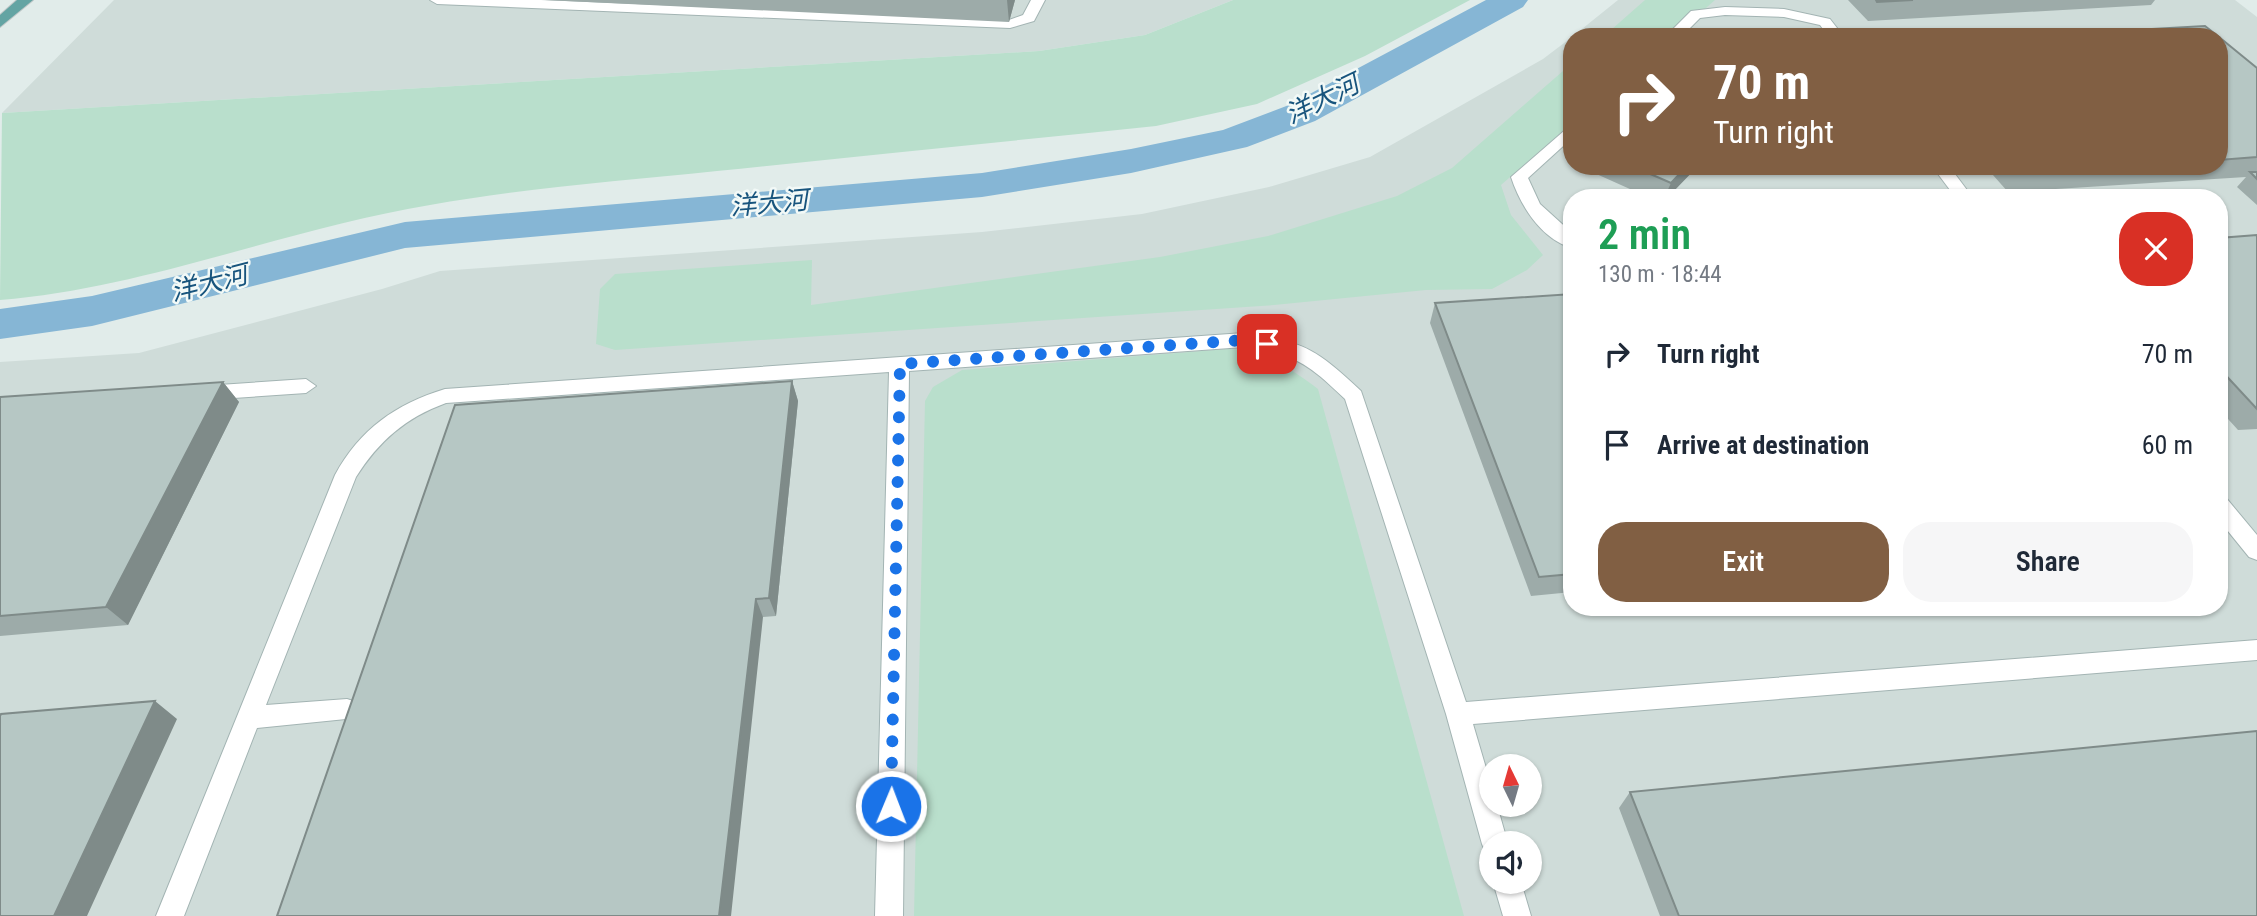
<!DOCTYPE html>
<meta charset="utf-8">
<style>
:root{--surface:#fff;--page:#f6f6f7;--text:#1f2937;--muted:#747a83;--accent:#815f43}
body{margin:0;font-family:"Roboto Condensed","Noto Sans SC",sans-serif;background:var(--page);color:var(--text);height:100vh;display:flex;flex-direction:column;font-size:26px;white-space:nowrap}
*{box-sizing:border-box;margin:0}
p{font-size:23px;color:var(--muted)}
.icon{flex:none;width:38px;height:38px;fill:none;stroke:currentColor;stroke-width:2;stroke-linecap:round;stroke-linejoin:round}
.map{position:relative;flex:1;overflow:hidden}
.side{position:absolute;left:1563px;top:189px;width:665px;height:427px;display:flex;flex-direction:column;background:var(--surface);border-radius:28px;box-shadow:0 2px 5px #0004}
.side>*{flex:none}
.top-card{position:absolute;left:1563px;top:28px;width:665px;height:147px;border-radius:28px;box-shadow:0 2px 5px #0004;background:#815f43;color:#fff;overflow:hidden}
.needle{width:46px;rotate:355deg}
.tools{position:absolute;left:1479px;top:754px;display:grid;gap:14px}
.tools a{display:grid;place-items:center;width:63px;height:63px;border-radius:50%;background:var(--surface);box-shadow:0 2px 5px #0004;font-size:35px}
.pin{position:absolute;display:grid;place-items:center;width:60px;height:60px;color:#fff;margin:-30px;border-radius:14px;box-shadow:0 4px 10px #0006}
.me{position:absolute;width:77px;margin:-38px;rotate:1deg;stroke-linejoin:round;filter:drop-shadow(0 0 5px #0008)}
.turn{display:flex;align-items:center;gap:24px;height:147px;padding:0 35px;font-size:32px}
.turn .icon{width:91px;height:91px;stroke-width:2.5}
.turn b{display:block;font-size:49px;line-height:60px}
.round{display:grid;place-items:center;flex:none;width:74px;height:74px;border-radius:28px;background:var(--page)}
.summary{display:flex;align-items:center;justify-content:space-between;height:119px;padding:0 35px}
h1{font-size:42px;font-weight:600;line-height:52px;color:#1e9e55}
.action{display:flex;gap:14px;margin-top:auto;padding:14px 35px}
.action a{flex:1;height:80px;border-radius:28px;background:var(--accent);color:#fff;font-size:28px;font-weight:600;line-height:80px;text-align:center}
.action a+a{background:var(--page);color:var(--text)}
ul{padding:0;list-style:none}
li{display:flex;align-items:center;gap:21px;height:91px;padding:0 35px}
li div{flex:1}
li b{display:block;font-size:26px}
li em{font-style:normal}
.map>svg:first-child{display:block}
.built{fill:#cfdcd9;fill-rule:evenodd}
.green{fill:#b9dfcc}
.lines{fill:none;stroke-linecap:round;stroke-linejoin:round}
.canal{fill:#86b6d5;fill-rule:evenodd}
.minor-casing{stroke:#a3b4b3;stroke-width:2}
.major-casing{stroke:#c1c9c9;stroke-width:2}
.minor{fill:#fff;fill-rule:evenodd}
.major{fill:#63a4a3;fill-rule:evenodd}
.wall{fill:#9daba9}
.shaded-wall{fill:#7f8b89}
.building{fill:#b6c7c4;stroke:#7f8b89;stroke-width:2}
.route{stroke:#1a73e8;stroke-width:12;stroke-dasharray:0 21.6}
.labels{text-anchor:middle;stroke-width:5;stroke-linejoin:round;paint-order:stroke}
.water-label{font-size:26px;font-style:italic;fill:#17547d;stroke:#f2f9f7}
</style>
<div class="map">
<svg width="2257" height="916" viewBox="0 0 2257 916">
<rect width="100%" height="100%" fill="#e1ecea"/>
<path class="built" d="M114,0H1233L1145,35L1039,51L2,113Z
M1618,0H2235L2257,17V916H0V362L139,353L382,289L440,271L982,232L1142,214L1269,187L1370,157L1543,59L1572,37V166H2219V37H1572ZM1572,198H2219V607H1572ZM1491,766H1530V805H1491ZM1491,844H1530V882H1491Z"/>
<path class="green" d="M1233,0H1470L1365,56L1257,104L1156,126C1010,141 863,156 717,171C621,181 525,188 430,205C285,229 147,288 0,300L2,113L1039,51L1145,35Z
M1645,0H1715L1673,37H1603Z
M1571,64V124L1501,185L1511,215L1543,255L1527,270L1492,289L1426,290L1274,305L615,350L596,344L600,289L615,274L812,260L811,305L1160,257L1268,236L1397,196L1452,168Z
M1227,349C1263,349 1290,368 1318,389L1464,916H914L925,401L933,387L962,370Z"/>
<g class="lines">
<path class="canal" d="M1486,0H1528L1523,7L1315,121L1247,147L1131,173L982,197L405,248L92,326L0,339V309L92,296L405,222L982,173L1131,149L1223,130L1289,105Z"/>
<defs>
<path id="minor" d="M430,0H541L1009,20L1023,15L1031,0H1045L1034,21L1010,28L437,4Z
M1725,7L1784,9L1830,19L1844,37H1829L1820,25L1784,17L1725,15L1700,18L1681,37H1665L1691,11Z
M1572,124V138L1528,178L1540,204L1572,233V248C1541,239 1520,205 1511,177Z
M1932,166H1949L1973,198H1956Z
M1244,333C1305,342 1316,349 1361,391L1466,702L2257,640V660L1473,724L1491,785V805H1497L1508,844H1491V855L1486,853L1482,844L1446,714L1345,399C1307,363 1297,355 1244,347L909,371L903,916H875L889,372L446,403C405,418 379,441 356,477L266,705L347,699L356,702L359,710L356,718L257,728L184,916H156L335,475C360,429 396,404 445,389Z
M306,379L316,386L306,393L204,400L197,398L194,393L197,388L204,386Z
M2219,496L2227,499L2257,535V560L2249,557L2219,520Z
M1493,882H1521L1531,916H1503Z"/>
<path id="major" d="M17,0H33L0,27V15Z"/>
</defs>
<use href="#minor" class="minor-casing"/>
<use href="#major" class="major-casing"/>
<use href="#minor" class="minor"/>
<use href="#major" class="major"/>
</g>
<path class="wall" d="M545,0H1015L1009,22Z
M1848,0H2155L2151,5L1868,21Z
M2219,37L2257,68V205L2237,187L2246,177L2008,192L1985,166H2219Z
M1584,166H1698L1667,198H1650L1583,168Z
M2257,235V429L2238,430L2219,409V238Z
M1572,294V592L1531,596L1430,323L1435,303Z
M792,381L798,401L776,616L763,617L455,405Z
M223,382L239,402L128,625L0,636V397Z
M1630,792L2257,916H1660L1619,808Z"/>
<path class="shaded-wall" d="M1007,0H1015L1009,22Z
M1687,166H1698L1667,198H1664L1671,183Z
M792,381L798,401L776,616L769,598Z
M223,382L239,402L128,625L106,607Z
M756,599L763,617L731,916H719Z
M155,701L177,719L87,916H54Z"/>
<path class="building" d="M1876,0H1913L1877,2Z
M2205,26L2219,37H2012Z
M2219,37L2257,68V157L2219,160Z
M1632,166H1687L1671,183Z
M2016,166H2119L2022,172Z
M2250,172H2257V179Z
M2257,235V409L2219,368V238Z
M1572,294V574L1539,577L1435,303Z
M792,381L769,598L756,599L719,916H277L455,405Z
M223,382L106,607L0,616V397Z
M155,701L54,916H0V716L1,714Z
M2257,731V916H1679L1630,792Z"/>
<g class="lines">
<path class="route" d="M891,806L900,364L1244,340L1267,344"/>
</g>
<g class="labels">
<g class="water-label">
<text transform="translate(1322 99) rotate(-26)" y="9">洋大河</text>
<text transform="translate(769 203) rotate(-5)" y="9">洋大河</text>
<text transform="translate(209 283) rotate(-14)" y="9">洋大河</text>
</g>
</g>
</svg>
<div class="tools">
<a><svg class="needle" viewBox="-14 -14 28 28"><path d="M0-13l5 13h-10z" fill="#e53935"/><path d="M0 13l5-13h-10z" fill="#747a83"/></svg></a>
<a><svg class="icon" aria-label="sound" viewBox="0 0 24 24"><path d="M4 9h4l5-4v14l-5-4H4zM17 9q2 3 0 6"/></svg></a>
</div>
<div class="pin" style="left:1267px;top:344px;background:#d93025"><svg class="icon" aria-label="arrive" viewBox="0 0 24 24"><path d="M6 21V4h12l-3 4 3 4H6"/></svg></div>
<svg class="me" style="left:891px;top:806px" viewBox="-20 -20 40 40"><circle r="17" fill="#1a73e8" stroke="#fff" stroke-width="3"/><path d="M0-11L8 9 0 5-8 9z" fill="#fff"/></svg>
<div class="top-card">
<div class="turn"><svg class="icon" aria-label="right" viewBox="0 0 24 24"><path d="M7 20v-9h11M14 6l5 5-5 5"/></svg><div><b>70 m</b>Turn right</div></div>
</div>
<section class="side">
<div class="summary"><div><h1>2 min</h1><p>130 m · 18:44</p></div><a class="round" style="background:#d93025;color:#fff"><svg class="icon" aria-label="close" viewBox="0 0 24 24"><path d="M6 6l12 12M18 6L6 18"/></svg></a></div>
<ul>
<li><svg class="icon" aria-label="right" viewBox="0 0 24 24"><path d="M7 20v-9h11M14 6l5 5-5 5"/></svg><div><b>Turn right</b></div><em>70 m</em></li>
<li><svg class="icon" aria-label="arrive" viewBox="0 0 24 24"><path d="M6 21V4h12l-3 4 3 4H6"/></svg><div><b>Arrive at destination</b></div><em>60 m</em></li>
</ul>
<div class="action"><a>Exit</a><a>Share</a></div>
</section>
</div>
